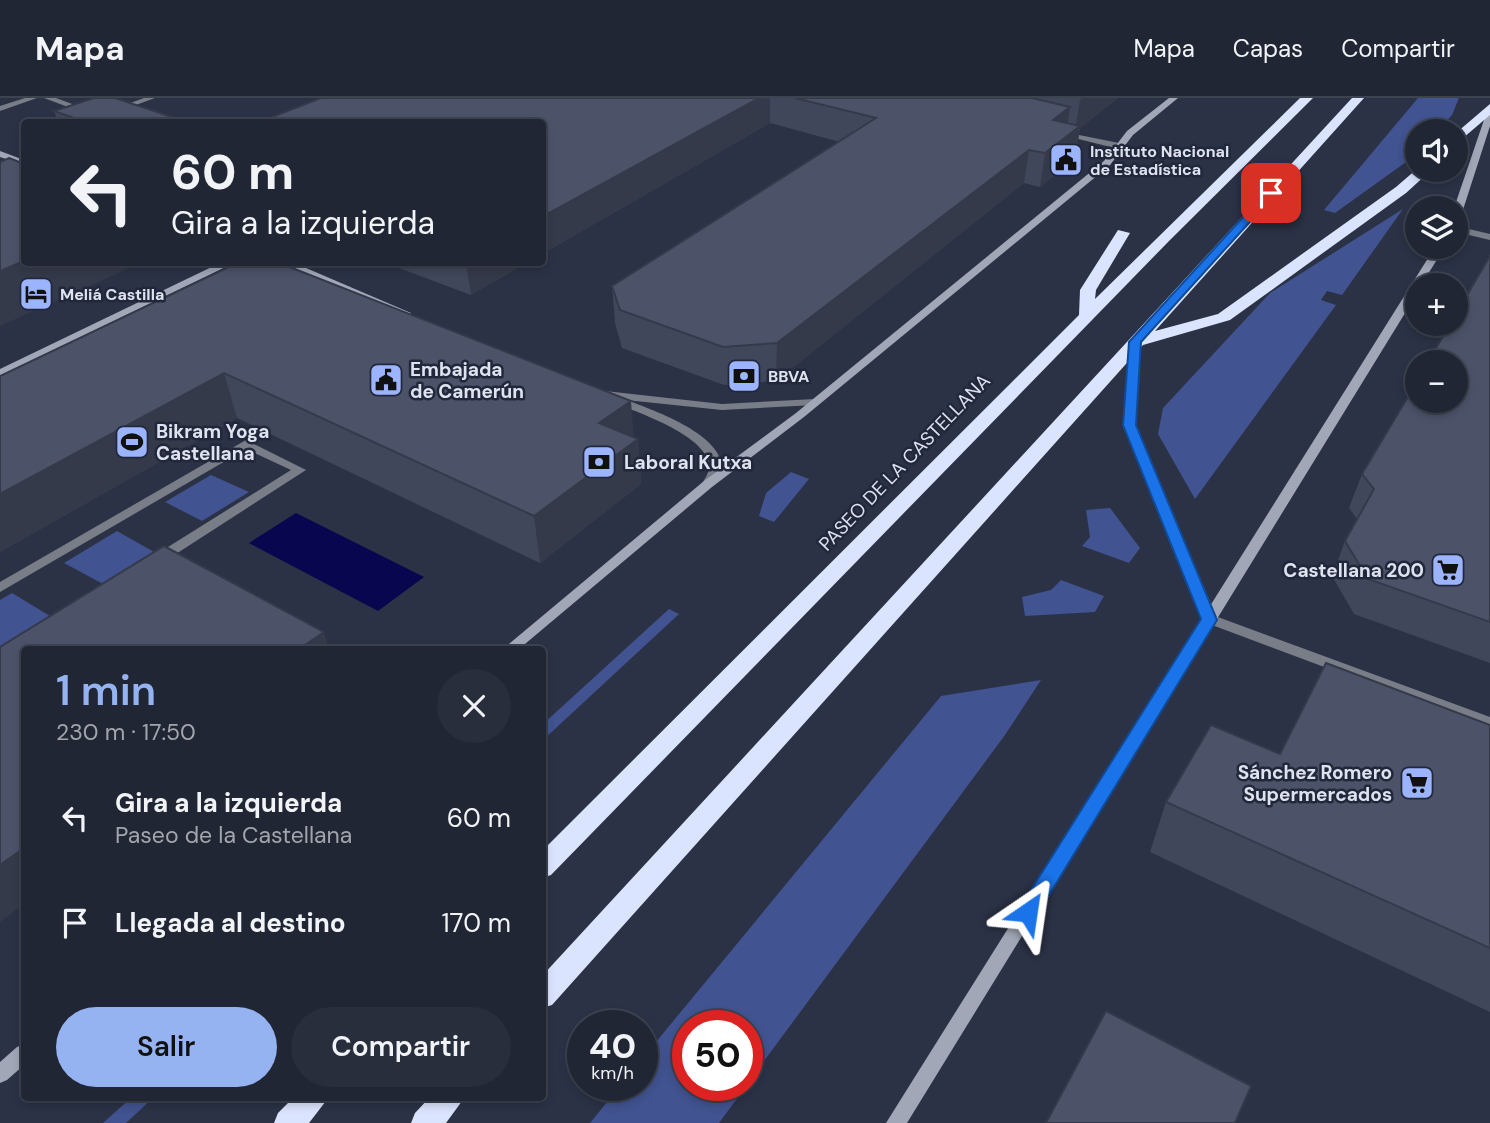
<!DOCTYPE html>
<html lang="es">
<meta charset="utf-8">
<style>
:root{--surface:#202634;--page:#282e3c;--text:#f1f3f6;--muted:#a2a5ac;--line:#3d434f;--accent:#95b2f1}
body{margin:0;font-family:"DM Sans",sans-serif;background:var(--page);color:var(--text);height:100vh;display:flex;flex-direction:column;font-size:26px;white-space:nowrap}
*{box-sizing:border-box;margin:0}
p{font-size:23px;color:var(--muted)}
.icon{flex:none;width:38px;height:38px;fill:none;stroke:currentColor;stroke-width:2;stroke-linecap:round;stroke-linejoin:round}
.map{position:relative;flex:1;overflow:hidden}
.drawer{position:absolute;left:21px;top:548px;width:525px;height:455px;display:flex;flex-direction:column;background:var(--surface);border-radius:7px;box-shadow:0 4px 10px #0003,0 0 0 2px var(--line)}
.drawer>*{flex:none}
.banner{position:absolute;left:21px;top:21px;width:525px;height:147px;border-radius:7px;box-shadow:0 4px 10px #0003,0 0 0 2px var(--line);background:#202634;color:var(--text);overflow:hidden}
.tools{position:absolute;left:1405px;top:21px;display:grid;gap:14px}
.tools a{display:grid;place-items:center;width:63px;height:63px;border-radius:50%;background:var(--surface);box-shadow:0 4px 10px #0003,0 0 0 2px var(--line);font-size:35px}
.speed{position:absolute;left:567px;top:912px;display:flex;gap:14px;font-size:35px;font-weight:700;text-align:center}
.speed>*{display:grid;place-content:center;width:91px;height:91px;border-radius:50%;background:var(--surface);box-shadow:0 4px 10px #0003,0 0 0 2px var(--line);line-height:1}
.speed small{font-size:18px;font-weight:400}
.speed .limit{border:10px solid #d22;background:#fff;color:#111}
.pin{position:absolute;display:grid;place-items:center;width:60px;height:60px;color:#fff;margin:-30px;border-radius:14px;box-shadow:0 4px 10px #0006}
.me{position:absolute;width:77px;margin:-38px;rotate:32deg;stroke-linejoin:round;filter:drop-shadow(0 0 5px #0008)}
.turn{display:flex;align-items:center;gap:24px;height:147px;padding:0 35px;font-size:32px}
.turn .icon{width:91px;height:91px;stroke-width:2.5}
.turn b{display:block;font-size:49px;line-height:60px}
.round{display:grid;place-items:center;flex:none;width:74px;height:74px;border-radius:37px;background:var(--page)}
.summary{display:flex;align-items:center;justify-content:space-between;height:119px;padding:0 35px}
h1{font-size:42px;font-weight:600;line-height:52px;color:var(--accent)}
.primary-button{display:flex;gap:14px;margin-top:auto;padding:14px 35px}
.primary-button a{flex:1;height:80px;border-radius:42px;background:var(--accent);color:#111;font-size:28px;font-weight:600;line-height:80px;text-align:center}
.primary-button a+a{background:var(--page);color:var(--text)}
ul{padding:0;list-style:none}
li{display:flex;align-items:center;gap:21px;height:105px;padding:0 35px}
li div{flex:1}
li b{display:block;font-size:26px}
li em{font-style:normal}
header{display:flex;align-items:center;gap:42px;box-sizing:border-box;height:98px;padding:0 35px;background:var(--surface);border-bottom:2px solid var(--line)}
header strong{font-size:33px}
nav{display:flex;gap:38px;margin-inline-start:auto;font-size:24px}
.map>svg:first-child{display:block}
.green{fill:#415390}
.water{fill:#07064f}
.lines{fill:none;stroke-linecap:round;stroke-linejoin:round}
.street{fill:#797d87;fill-rule:evenodd}
.secondary{fill:#a1a7b7;fill-rule:evenodd}
.highway{fill:#dbe4fe;fill-rule:evenodd}
.wall{fill:#41475a}
.shaded-wall{fill:#353a4a}
.building{fill:#4c5369;stroke:#353a4a;stroke-width:2}
.route{fill:#1a73e8;stroke:#114b97;stroke-width:2}
.labels{text-anchor:middle;stroke-width:5;stroke-linejoin:round;paint-order:stroke}
.far-poi-label{font-size:16px;font-weight:bold;fill:#dfe3f0;stroke:#22283b;text-anchor:start}
.poi-label{font-size:19px;font-weight:bold;fill:#dfe3f0;stroke:#22283b;text-anchor:start}
.street-label{font-size:19px;fill:#dfe3f0;stroke:#22283b}
</style>
<header>
<strong>Mapa</strong>
<nav><a>Mapa</a><a>Capas</a><a>Compartir</a></nav>
</header>
<div class="map">
<svg width="1490" height="1025" viewBox="0 0 1490 1025">
<rect width="100%" height="100%" fill="#2b3246"/>
<path class="green" d="M1418,0H1459L1452,17L1438,33H1418L1417,54L1413,59L1335,115L1324,112Z
M1403,111L1342,197L1327,193L1321,202L1336,207L1195,401L1158,336L1163,310L1270,195Z
M791,374L809,381L774,424L759,418L766,395Z
M211,377L249,394L202,423L165,404Z
M1110,410L1140,450L1129,465L1082,448L1090,439L1086,412Z
M117,433L154,454L103,486L64,465Z
M1061,482L1104,498L1095,514L1025,518L1022,499L1051,492Z
M12,495L50,518L0,549V502Z
M669,511L679,516L543,642V626Z
M1041,582L1005,637L747,986V928H688V987H747L719,1025H590L621,987H642V961L941,598Z
M132,999H154L126,1025H103Z"/>
<path class="water" d="M296,415L424,479L378,513L249,445Z"/>
<g class="lines">
<path class="street" d="M25,0H37L0,13V8Z
M44,0H56L91,13L84,15Z
M144,0H155L89,24H79Z
M1059,33L1119,45L1123,48L1119,51L1062,37L1058,35Z
M1456,128L1490,136V142L1456,134Z
M1135,241L1140,244L1136,327L1215,518L1490,619V631L1204,524L1124,327L1130,244Z
M605,293L722,306L815,301L821,304L815,307L722,312L626,302C651,311 728,338 721,373C719,381 714,387 708,390L702,386C704,382 708,376 709,371C712,339 639,315 615,305V301L601,298L599,296Z
M246,342L306,372L162,465H152L150,462L152,459L291,372L246,351L0,494V484Z"/>
<path class="secondary" d="M1169,0H1178L1133,37L1110,67L804,319L712,389L519,551H503L704,383L796,315L1104,63L1127,33Z
M1490,14V28L1461,118L1456,121V110H1454L1486,16Z
M0,53L24,62V67L0,59Z
M1435,149H1445L1421,187H1418V194L907,1025H886Z
M222,164H236L0,278V271Z
M277,164H292L411,215L410,217H402Z
M24,946V967L7,982L0,985V964L17,949Z"/>
<path class="highway" d="M1300,0H1313L1169,143L551,777L542,780V753L1079,217L1080,192L1118,132L1130,135L1096,192L1095,201Z
M1352,0H1364L1155,233L1218,216L1396,89L1418,70L1429,72L1428,75L1406,95L1230,222L1143,247L552,907L542,910V878Z
M1490,6V17L1456,46V35Z
M294,999H329L309,1025H274L278,1015Z
M430,999H465L446,1025H411L415,1015Z"/>
</g>
<path class="wall" d="M321,0H1118L1080,30L1075,61L1040,89L1024,85L776,283L724,287L622,250L615,225L612,188L840,44L770,25L542,156V24Z
M54,13L187,24H58Z
M1490,158V565L1354,516L1332,478L1345,443L1357,421L1349,410L1362,376Z
M239,164L638,341L641,386L540,465L237,320L0,454V278Z
M383,164H528L471,197Z
M1490,627V914L1150,754L1166,704L1280,656Z"/>
<path class="shaded-wall" d="M759,0H770V25L542,156V119Z
M1082,0H1118L1080,30L1075,61L1040,89L1045,55L1053,22L1070,9L1066,39L1075,32L1080,2Z
M1029,52L1024,85L776,283L777,245Z
M24,163V164H143L0,228V173Z
M466,164H528L471,197Z
M224,275L237,320L0,454V396Z
M631,303L634,344L638,341L641,386L540,465L534,418L599,325Z
M324,534L329,551H299Z
M24,750V806L0,824V767Z"/>
<path class="building" d="M94,0H115L187,24H85L54,13Z
M321,0H759L542,119V24H259Z
M795,0H1032L1070,9L1053,22L1080,28L1045,55L1029,52L777,245L723,249L620,212L612,188L876,20Z
M9,60L24,66V163L0,173V64Z
M1490,158V524L1368,481L1345,443L1374,391L1362,376L1418,282V303H1456V264H1428L1450,226H1456V216Z
M239,164H277L631,303L599,325L638,341L534,418L224,275L0,396V278Z
M164,448L324,534L299,551H24V750L0,767V549Z
M1326,565L1490,627V850L1166,704L1211,627L1280,656Z
M1106,913L1251,988L1235,1025H1046Z"/>
<path class="route" d="M1267,93L1276,95L1141,244L1136,327L1217,522L1035,820H1021L1018,814L1021,808L1201,521L1123,327L1129,244Z"/>
<defs>
<symbol id="civic-square" viewBox="-11 -11 22 22"><rect x="-9" y="-9" width="18" height="18" rx="4" fill="#9bb4fd" stroke="#22283b"/><path d="M-.6-6.5H3V-4.5H.6V-3L4-1V1h2V6H-6V1h2V-1L-.6-3ZM-1.2 2.5V6h2.4V2.5Z" fill="#111"/></symbol>
<symbol id="hotel-square" viewBox="-11 -11 22 22"><rect x="-9" y="-9" width="18" height="18" rx="4" fill="#9bb4fd" stroke="#22283b"/><path d="M-6-4.5h1.5V1H6V5H4.5V3h-9V5H-6ZM-4 0a1.8 1.8 0 1 1 3.6 0ZM.5 0V-2.5h3Q6-2.5 6 0Z" fill="#111"/></symbol>
<symbol id="bank-square" viewBox="-11 -11 22 22"><rect x="-9" y="-9" width="18" height="18" rx="4" fill="#9bb4fd" stroke="#22283b"/><path d="M-6-4H6V4H-6ZM0-2.3a2.3 2.3 0 1 0 0 4.6a2.3 2.3 0 1 0 0-4.6Z" fill="#111"/></symbol>
<symbol id="stadium-square" viewBox="-11 -11 22 22"><rect x="-9" y="-9" width="18" height="18" rx="4" fill="#9bb4fd" stroke="#22283b"/><path d="M0-5a6.5 5 0 1 0 0 10a6.5 5 0 1 0 0-10ZM-3.5-1.8h7v3.6h-7Z" fill="#111"/></symbol>
<symbol id="supermarket-square" viewBox="-11 -11 22 22"><rect x="-9" y="-9" width="18" height="18" rx="4" fill="#9bb4fd" stroke="#22283b"/><path d="M-6-5.5h2.5l.6 2H6L4.5 2H-2.5L-4.4-4H-6ZM-1.5 3.2a1.3 1.3 0 1 0 .1 0ZM3 3.2a1.3 1.3 0 1 0 .1 0Z" fill="#111"/></symbol>
</defs>
<g fill-rule="evenodd">
<use href="#civic-square" x="1047" y="43" width="38" height="38"/>
<use href="#hotel-square" x="17" y="177" width="38" height="38"/>
<use href="#bank-square" x="725" y="259" width="38" height="38"/>
<use href="#civic-square" x="367" y="263" width="38" height="38"/>
<use href="#stadium-square" x="113" y="325" width="38" height="38"/>
<use href="#bank-square" x="580" y="345" width="38" height="38"/>
<use href="#supermarket-square" x="1429" y="453" width="38" height="38"/>
<use href="#supermarket-square" x="1398" y="666" width="38" height="38"/>
</g>
<g class="labels">
<g class="far-poi-label">
<text x="1090" y="59">Instituto Nacional<tspan x="1090" dy="18">de Estadística</tspan></text>
<text x="60" y="202">Meliá Castilla</text>
<text x="768" y="284">BBVA</text>
</g>
<g class="poi-label">
<text x="410" y="278">Embajada<tspan x="410" dy="22">de Camerún</tspan></text>
<text x="156" y="340">Bikram Yoga<tspan x="156" dy="22">Castellana</tspan></text>
<text x="624" y="371">Laboral Kutxa</text>
<text x="1424" y="479" text-anchor="end">Castellana 200</text>
<text x="1392" y="681" text-anchor="end">Sánchez Romero<tspan x="1392" dy="22">Supermercados</tspan></text>
</g>
<g class="street-label">
<text transform="translate(904 364) rotate(-46)" y="7">PASEO DE LA CASTELLANA</text>
</g>
</g>
</svg>
<div class="tools">
<a><svg class="icon" aria-label="sound" viewBox="0 0 24 24"><path d="M4 9h4l5-4v14l-5-4H4zM17 9q2 3 0 6"/></svg></a>
<a><svg class="icon" aria-label="layers" viewBox="0 0 24 24"><path d="M12 4l9 5-9 5-9-5zM3 14l9 5 9-5"/></svg></a>
<a>+</a>
<a>−</a>
</div>
<div class="speed"><div>40<small>km/h</small></div><div class="limit">50</div></div>
<div class="pin" style="left:1271px;top:95px;background:#d93025"><svg class="icon" aria-label="arrive" viewBox="0 0 24 24"><path d="M6 21V4h12l-3 4 3 4H6"/></svg></div>
<svg class="me" style="left:1028px;top:814px" viewBox="-20 -20 40 40"><path d="M0-17L14 15 0 8-14 15z" fill="#1a73e8" stroke="#fff" stroke-width="4"/></svg>
<div class="banner">
<div class="turn"><svg class="icon" aria-label="left" viewBox="0 0 24 24"><path d="M17 20v-9H6M10 6l-5 5 5 5"/></svg><div><b>60 m</b>Gira a la izquierda</div></div>
</div>
<section class="drawer">
<div class="summary"><div><h1>1 min</h1><p>230 m · 17:50</p></div><a class="round"><svg class="icon" aria-label="close" viewBox="0 0 24 24"><path d="M6 6l12 12M18 6L6 18"/></svg></a></div>
<ul>
<li><svg class="icon" aria-label="left" viewBox="0 0 24 24"><path d="M17 20v-9H6M10 6l-5 5 5 5"/></svg><div><b>Gira a la izquierda</b><p>Paseo de la Castellana</p></div><em>60 m</em></li>
<li><svg class="icon" aria-label="arrive" viewBox="0 0 24 24"><path d="M6 21V4h12l-3 4 3 4H6"/></svg><div><b>Llegada al destino</b></div><em>170 m</em></li>
</ul>
<div class="primary-button"><a>Salir</a><a>Compartir</a></div>
</section>
</div>
